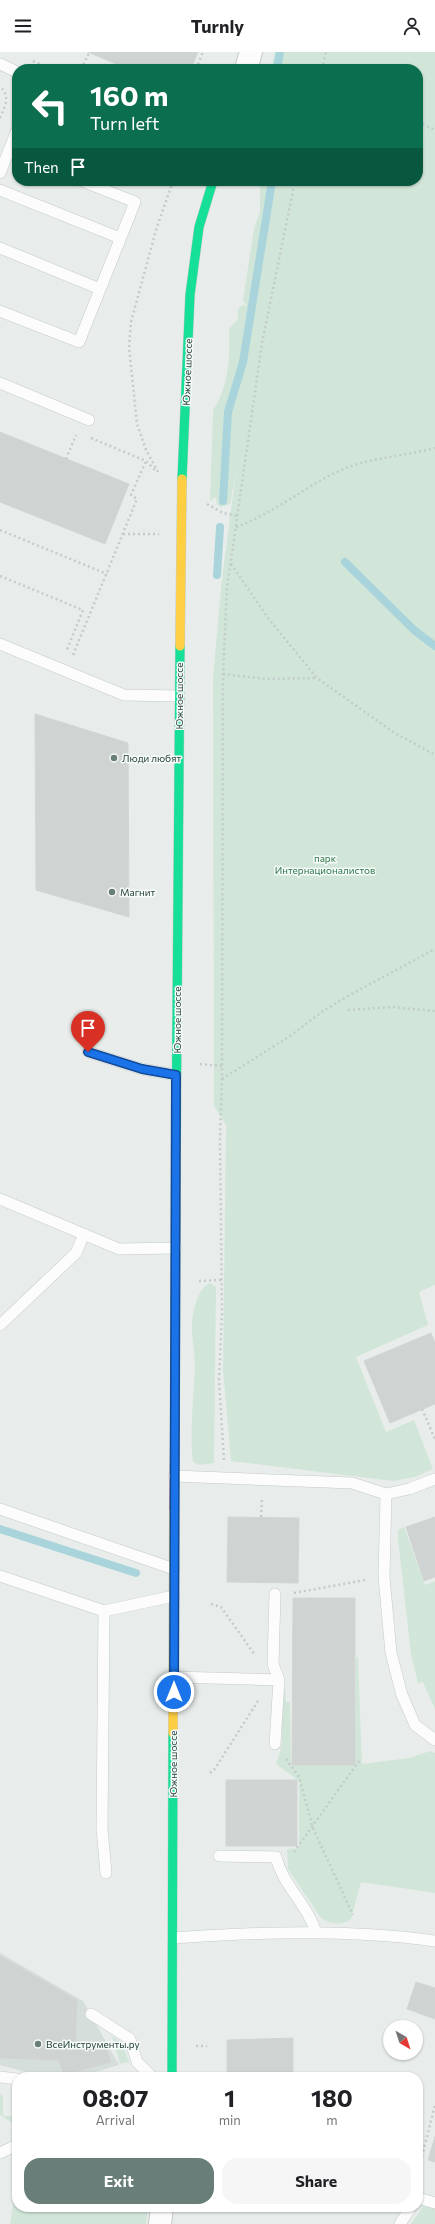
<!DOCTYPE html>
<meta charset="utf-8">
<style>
:root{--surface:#fff;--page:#f6f6f6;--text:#202124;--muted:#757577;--accent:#697e78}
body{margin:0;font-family:Commissioner,sans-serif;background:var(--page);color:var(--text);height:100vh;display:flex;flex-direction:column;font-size:15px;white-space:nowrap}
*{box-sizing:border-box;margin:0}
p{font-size:13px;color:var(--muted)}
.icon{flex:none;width:22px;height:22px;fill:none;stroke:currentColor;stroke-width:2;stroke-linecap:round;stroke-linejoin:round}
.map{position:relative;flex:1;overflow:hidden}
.panel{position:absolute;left:12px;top:2020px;width:411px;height:140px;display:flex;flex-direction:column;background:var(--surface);border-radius:16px;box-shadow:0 1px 3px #0004}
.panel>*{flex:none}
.banner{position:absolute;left:12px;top:12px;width:411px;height:122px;border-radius:16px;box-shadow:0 1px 3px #0004;background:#0b6e4f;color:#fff;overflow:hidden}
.needle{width:26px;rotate:141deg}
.controls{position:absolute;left:383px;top:1968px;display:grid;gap:8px}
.controls a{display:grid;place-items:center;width:40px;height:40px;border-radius:50%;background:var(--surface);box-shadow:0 1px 3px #0004;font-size:20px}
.pin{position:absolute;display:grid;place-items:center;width:34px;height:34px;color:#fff;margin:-41px -17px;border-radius:50% 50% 50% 0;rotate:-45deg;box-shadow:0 0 4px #0007}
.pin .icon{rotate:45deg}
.me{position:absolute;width:44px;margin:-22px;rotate:0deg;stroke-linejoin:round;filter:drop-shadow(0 0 3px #0008)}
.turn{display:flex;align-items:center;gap:14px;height:84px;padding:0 12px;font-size:18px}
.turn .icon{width:52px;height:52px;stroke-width:2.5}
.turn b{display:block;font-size:28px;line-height:34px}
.then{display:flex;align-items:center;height:38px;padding:0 12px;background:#0003;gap:8px;font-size:15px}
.eta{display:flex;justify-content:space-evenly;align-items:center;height:68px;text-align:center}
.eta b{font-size:24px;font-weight:700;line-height:28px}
.button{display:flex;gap:8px;margin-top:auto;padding:8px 12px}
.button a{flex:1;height:46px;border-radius:16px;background:var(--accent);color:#fff;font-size:16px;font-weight:700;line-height:46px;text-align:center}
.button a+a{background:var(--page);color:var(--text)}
header{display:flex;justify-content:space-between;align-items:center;height:52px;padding:0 12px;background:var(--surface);font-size:18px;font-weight:700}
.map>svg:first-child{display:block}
.built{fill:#d6dedb}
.green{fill:#d1e6d8}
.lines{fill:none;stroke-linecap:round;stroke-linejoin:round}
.stream{stroke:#a9d4db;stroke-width:8}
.building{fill:#cfd4d2;stroke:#d1d6d4}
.lane-casing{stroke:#c5cac8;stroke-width:12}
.street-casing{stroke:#c5cac8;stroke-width:24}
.fast-casing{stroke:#c3cbc8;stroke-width:10}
.slow-casing{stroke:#c3cbc8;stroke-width:10}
.jam-casing{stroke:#c3cbc8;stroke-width:10}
.path{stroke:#c3ccca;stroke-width:2.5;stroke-dasharray:2 3;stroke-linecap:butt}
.lane{stroke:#fcfcfc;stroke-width:11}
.street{stroke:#fcfcfc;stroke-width:22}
.fast{stroke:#16e098;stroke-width:9}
.slow{stroke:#ffcf43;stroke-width:9}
.jam{stroke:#f24e42;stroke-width:9}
.route-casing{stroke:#114b97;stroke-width:10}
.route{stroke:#1a73e8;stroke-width:7}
.poi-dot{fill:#697e78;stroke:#f7fbf9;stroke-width:1.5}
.labels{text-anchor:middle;stroke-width:3;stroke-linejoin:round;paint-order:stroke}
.street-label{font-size:10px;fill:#24423a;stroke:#f7fbf9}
.poi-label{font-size:10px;fill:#24423a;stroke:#f7fbf9;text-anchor:start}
.park-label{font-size:10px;fill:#2d7a4b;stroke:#f7fbf9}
</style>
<header><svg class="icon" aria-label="menu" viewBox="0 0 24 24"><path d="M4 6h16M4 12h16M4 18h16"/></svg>Turnly<svg class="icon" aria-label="person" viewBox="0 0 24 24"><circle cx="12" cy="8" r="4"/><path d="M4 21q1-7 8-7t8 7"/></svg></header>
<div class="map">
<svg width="435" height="2172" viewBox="0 0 435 2172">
<rect width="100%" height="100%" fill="#e8edeb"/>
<path class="built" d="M0,1901L83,1949L119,2013L79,2025H44L0,2013Z"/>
<path class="green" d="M275,0H435V1233L419,1240L428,1273L356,1305L386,1380L414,1368L433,1417L415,1425L393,1429L231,1409L223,1318L226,1073L214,1054L213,626L221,535L236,419L230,452L220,455L217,452L216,445L210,449L213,358C229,335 230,304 229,277L238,267V257L242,253L247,254L243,248L254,177L260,159V129H418V17H271Z
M210,1231L216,1235L214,1411L199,1413L193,1410C189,1379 194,1346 195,1315C195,1300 191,1283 192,1269C194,1256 197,1238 210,1231Z
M404,1475L425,1533L435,1529V1657L423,1630L418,1631L411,1602L398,1487V1478Z
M356,1605H358L362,1712L409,1706L430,1699L435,1701V1841L361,1830L351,1867C342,1874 329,1872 321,1866L288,1817L287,1797L299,1796V1729L276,1712L282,1693V1638H285L286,1650H290L291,1713H355Z
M112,1984L122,1991L129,2010L120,2012Z
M0,2041L3,2045V2064H17V2074L0,2063Z
M17,2129V2155H148L146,2172H10Z
M424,2153L435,2156V2172H411Z"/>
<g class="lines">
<path class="stream" d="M277,17L280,0
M223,449L228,360L243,310L272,129
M345,510L414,578L435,594
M217,523L220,475
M0,1477L136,1521"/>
</g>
<path class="building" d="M88,0H198L191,17H128Z
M0,380L129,432L105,492L0,450Z
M35,662L128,691L129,865L36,838Z
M431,1281L435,1291V1352L390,1371L364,1309Z
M228,1465L299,1466L298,1531L227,1530Z
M435,1465V1525L424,1529L406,1475Z
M293,1546H355V1713H292Z
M226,1728H297V1794H226Z
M0,1904L77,1948L75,1998L104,1990L111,2010L64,2023L59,2008L0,2006Z
M416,1930L435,1936V1967L407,1957Z
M293,1986V2025H227V1988Z
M435,2085V2110L428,2108Z"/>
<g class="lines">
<defs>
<path id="lane" d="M0,12L17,20
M0,121L17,78
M0,138L120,186
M0,196L100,237
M0,259L79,290L135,150L82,129
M0,331L89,368
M0,592L124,643L179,644
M88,1000L142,1017L176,1023
M0,1147L119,1197L176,1196
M0,1273L76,1201L84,1182
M174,1424L352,1431L386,1442L384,1525L391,1601L402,1643L415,1673L435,1688
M386,1442L409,1437L435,1427
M0,1457L174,1517
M0,1524L104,1559L174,1544
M275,1542L273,1612L279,1628
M104,1559L102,1777L106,1821
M174,1625L279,1628L275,1692
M219,1804L276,1805C283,1834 308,1853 316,1881
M173,1886C260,1880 349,1877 435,1889
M91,1962L130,1987L137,2010L152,2025
M0,2025L17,2027
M0,2101L17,2093
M418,2146L435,2151
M400,2172L411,2155"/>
<path id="street" d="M246,17L251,0
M160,2172L162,2155"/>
<path id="fast" d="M182,427L190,243L199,175L213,129
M176,1091L180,594
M172,2025L173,1681"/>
<path id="slow" d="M180,594L182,427
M175,1358L176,1091
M173,1681L174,1457"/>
<path id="jam" d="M174,1457L175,1358"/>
</defs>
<use href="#lane" class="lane-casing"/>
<use href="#street" class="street-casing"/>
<use href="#fast" class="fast-casing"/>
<use href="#slow" class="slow-casing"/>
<use href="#jam" class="jam-casing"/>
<path class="path" d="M33,9L52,17
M81,17L89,1
M196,17L203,0
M322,17L326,0
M0,66C5,54 11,45 0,34
M418,70L435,78
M91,386L146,409L156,419
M66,407L76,383
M158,420L146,398L137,372L129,295L131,270L156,178L173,129
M207,452L223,461L238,464
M236,475C276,461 307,432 346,416C375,405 405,404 435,396
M0,478L107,522
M123,482H159
M231,512L268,566L317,626L393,680L435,703
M0,524L83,558L66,600
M73,603L137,447L131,443L146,409
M223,622L266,627L317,626
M348,958L392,955L435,959
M200,1012L222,1014
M222,1027L290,984L323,959L348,944L435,897
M199,1229L221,1228
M422,1357L435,1387
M224,1408L219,1329L222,1260L220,1087L222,1027L223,622L227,536L262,291L295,129
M261,1465L262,1446
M294,1541L365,1528
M211,1552L221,1555L255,1603
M286,1707L299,1725L313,1776L353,1863
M210,1721L214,1718L258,1649
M294,1800L359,1709
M196,1994H207
M207,2023L227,2022
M418,2129L419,2116L435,2053"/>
<use href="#lane" class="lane"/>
<use href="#street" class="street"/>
<use href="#fast" class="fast"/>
<use href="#slow" class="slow"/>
<use href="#jam" class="jam"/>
</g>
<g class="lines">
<defs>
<path id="route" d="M88,1000L142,1017L176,1023L174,1640"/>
</defs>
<use href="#route" class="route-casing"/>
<use href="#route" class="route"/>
</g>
<g class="poi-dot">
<circle cx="114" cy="706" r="4"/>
<circle cx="112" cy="840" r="4"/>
<circle cx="38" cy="1992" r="4"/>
</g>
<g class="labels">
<g class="street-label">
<text transform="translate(187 320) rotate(-88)" y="4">Южное шоссе</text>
<text transform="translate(179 644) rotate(-90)" y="4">Южное шоссе</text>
<text transform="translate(177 968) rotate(-90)" y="4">Южное шоссе</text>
<text transform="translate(173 1712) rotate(-90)" y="4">Южное шоссе</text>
</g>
<g class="poi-label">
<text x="122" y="710">Люди любят</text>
<text x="120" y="844">Магнит</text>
<text x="46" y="1996">ВсеИнструменты.ру</text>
</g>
<g class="park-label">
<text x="325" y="810">парк<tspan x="325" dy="12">Интернационалистов</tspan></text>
</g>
</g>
</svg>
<div class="controls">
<a><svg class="needle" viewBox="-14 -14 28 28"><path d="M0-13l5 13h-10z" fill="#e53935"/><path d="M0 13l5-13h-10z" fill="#757577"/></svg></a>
</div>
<div class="pin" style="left:88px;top:1000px;background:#d93025"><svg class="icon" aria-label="arrive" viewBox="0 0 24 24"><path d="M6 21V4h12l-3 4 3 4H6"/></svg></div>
<svg class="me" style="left:174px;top:1640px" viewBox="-20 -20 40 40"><circle r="17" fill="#1a73e8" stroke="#fff" stroke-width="3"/><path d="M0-11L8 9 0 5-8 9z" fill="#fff"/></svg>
<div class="banner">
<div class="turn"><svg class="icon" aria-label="left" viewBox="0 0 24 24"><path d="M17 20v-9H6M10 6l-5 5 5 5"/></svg><div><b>160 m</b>Turn left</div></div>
<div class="then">Then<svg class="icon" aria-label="arrive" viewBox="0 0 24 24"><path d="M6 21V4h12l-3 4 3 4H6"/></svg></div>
</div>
<section class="panel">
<div class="eta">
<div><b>08:07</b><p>Arrival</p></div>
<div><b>1</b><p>min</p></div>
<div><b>180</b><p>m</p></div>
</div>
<div class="button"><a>Exit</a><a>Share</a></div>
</section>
</div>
